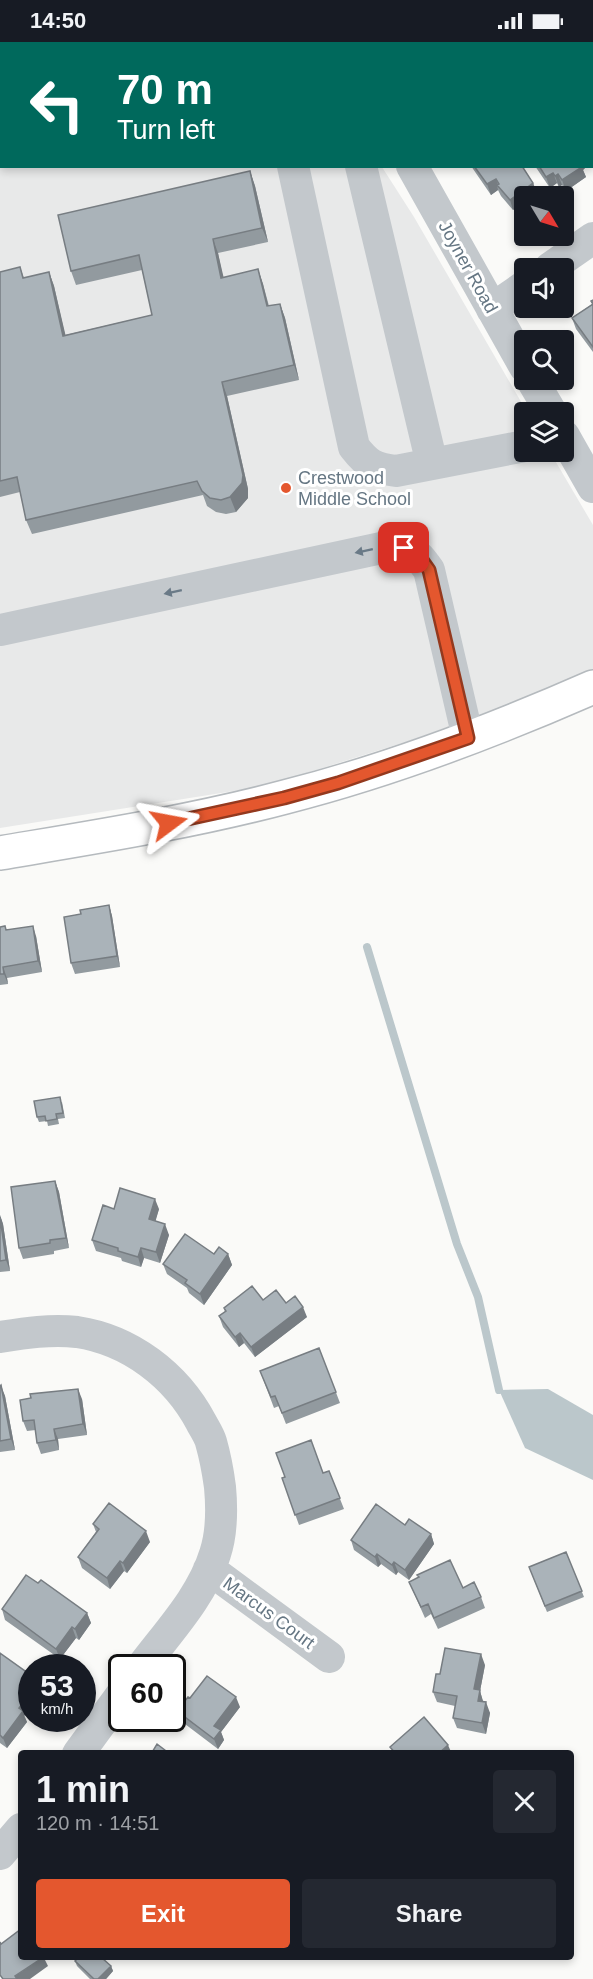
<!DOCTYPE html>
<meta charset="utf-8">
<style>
:root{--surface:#171b24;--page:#242831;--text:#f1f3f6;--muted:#9ea1a6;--accent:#e4572e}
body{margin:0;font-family:Arial,sans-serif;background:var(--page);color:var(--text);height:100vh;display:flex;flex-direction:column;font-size:22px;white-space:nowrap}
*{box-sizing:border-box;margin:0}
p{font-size:20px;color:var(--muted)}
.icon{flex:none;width:33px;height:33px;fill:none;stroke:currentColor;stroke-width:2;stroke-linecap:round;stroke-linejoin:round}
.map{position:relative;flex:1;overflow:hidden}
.drawer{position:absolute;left:18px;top:1708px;width:556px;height:210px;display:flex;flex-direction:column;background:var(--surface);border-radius:6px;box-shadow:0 3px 9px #0003}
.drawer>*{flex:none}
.top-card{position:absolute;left:0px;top:0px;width:594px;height:126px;box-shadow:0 3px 9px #0003;background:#00695c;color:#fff;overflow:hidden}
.needle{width:39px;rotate:128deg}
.controls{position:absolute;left:514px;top:144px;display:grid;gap:12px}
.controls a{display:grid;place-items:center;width:60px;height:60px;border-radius:6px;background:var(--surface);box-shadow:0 3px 9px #0003;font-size:30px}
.speed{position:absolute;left:18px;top:1612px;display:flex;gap:12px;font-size:30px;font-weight:700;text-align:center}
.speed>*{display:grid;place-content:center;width:78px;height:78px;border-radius:50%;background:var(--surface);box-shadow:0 3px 9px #0003;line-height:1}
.speed small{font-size:15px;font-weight:400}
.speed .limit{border:3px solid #111;border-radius:9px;background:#fff;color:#111}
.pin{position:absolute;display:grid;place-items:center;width:51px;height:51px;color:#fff;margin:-26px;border-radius:12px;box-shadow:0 3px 9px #0006}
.me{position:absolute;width:66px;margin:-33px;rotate:77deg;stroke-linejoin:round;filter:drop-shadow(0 0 4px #0008)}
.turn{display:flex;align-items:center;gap:21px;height:126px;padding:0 18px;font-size:27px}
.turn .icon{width:78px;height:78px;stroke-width:2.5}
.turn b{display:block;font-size:42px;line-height:51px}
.round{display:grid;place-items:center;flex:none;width:63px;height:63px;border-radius:6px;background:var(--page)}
.overview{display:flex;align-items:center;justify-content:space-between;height:102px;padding:0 18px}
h1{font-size:36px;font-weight:700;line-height:45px}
.button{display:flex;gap:12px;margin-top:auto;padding:12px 18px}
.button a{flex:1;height:69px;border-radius:6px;background:var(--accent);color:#fff;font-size:24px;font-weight:700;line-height:69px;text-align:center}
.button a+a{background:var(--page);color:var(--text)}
.status{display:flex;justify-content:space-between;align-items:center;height:42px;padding:0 30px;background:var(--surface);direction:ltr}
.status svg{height:16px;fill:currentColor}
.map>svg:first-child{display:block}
.built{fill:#e8e9e9}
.water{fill:#bbc7cb}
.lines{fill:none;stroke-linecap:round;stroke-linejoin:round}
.stream{stroke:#bbc7cb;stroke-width:8}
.major-casing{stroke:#b5babe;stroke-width:36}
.minor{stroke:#c3c8cc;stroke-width:32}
.major{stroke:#fff;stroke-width:33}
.wall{fill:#929a9f}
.shaded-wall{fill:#777d82}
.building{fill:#aab3b9;stroke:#777d82;stroke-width:1.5}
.oneway{fill:#6a7a87}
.route-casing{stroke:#94391e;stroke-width:15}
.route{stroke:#e4572e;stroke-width:10}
.poi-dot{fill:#e4572e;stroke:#fff;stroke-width:2}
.labels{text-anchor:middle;stroke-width:6;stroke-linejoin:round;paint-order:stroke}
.street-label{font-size:18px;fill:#657683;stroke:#fff}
.poi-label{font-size:18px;fill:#657683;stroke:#fff;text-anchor:start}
</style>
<div class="status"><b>14:50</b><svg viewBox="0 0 49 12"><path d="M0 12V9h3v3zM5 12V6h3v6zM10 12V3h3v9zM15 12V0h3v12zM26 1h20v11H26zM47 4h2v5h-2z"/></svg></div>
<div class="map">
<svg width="593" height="1937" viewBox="0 0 593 1937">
<rect width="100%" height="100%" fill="#fafaf8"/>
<path class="built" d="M0,48H2V124L382,125L414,175L527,370H525V410H550L593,483V631L415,697L265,744L0,786Z"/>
<path class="water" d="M548,1347L593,1373V1438L525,1406L499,1348Z"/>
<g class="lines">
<path class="stream" d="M367,905L457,1202L478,1255L499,1348"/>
<defs>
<path id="major" d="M0,811C95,795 191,780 285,755C391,728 493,689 593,645"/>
</defs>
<use href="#major" class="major-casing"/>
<path class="minor" d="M341,0L342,2
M300,2L301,0
M293,124L354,405C368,423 374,426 396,429L525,404
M361,124L432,422
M412,124L525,325
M550,226L593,196
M492,267L525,244
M532,338L551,370
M564,394L593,445
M0,588L386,505C411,506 414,507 429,528L468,696
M0,1295C25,1291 51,1287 77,1290C130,1298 176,1333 201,1380C204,1386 209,1393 211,1400C215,1414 218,1430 220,1445C222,1467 222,1491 215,1512C202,1555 167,1591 141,1626
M209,1527L329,1615
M78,1712L122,1652
M0,1812L21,1787"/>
<use href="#major" class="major"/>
</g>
<path class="wall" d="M471,124H522L533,141L537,151L533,154H525L513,168L501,154L498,148L491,153Z
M535,124H587L583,128L586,135L566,149L562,143L559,145L557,141L550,146Z
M250,129L255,144L268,200L218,211L223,236L258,227L263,242L269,264L280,262L285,276L299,338L227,354L248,447V456L236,470L226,472L216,470L207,464L203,453L32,492L26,478L20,450L0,455V230L20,225L24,236L49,230L54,244L65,293L152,273L142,228L76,243L71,229Z
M593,258V310L576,287L572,276L592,262L591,259Z
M109,863L112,874L120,925L75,932L71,921L81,872Z
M0,885L7,888L36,894L42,930L7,936L8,942L0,943Z
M62,1060L65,1076L58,1077L59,1082L48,1084L47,1079L39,1080L37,1075Z
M55,1139L59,1150L69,1206L54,1209V1212L23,1217L19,1206Z
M114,1167H159L155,1179L169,1193L160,1221L144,1216L141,1225L122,1219L121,1216L96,1209L92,1198Z
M0,1173L3,1182L10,1229L0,1230Z
M214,1212H228L232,1223L204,1263L189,1251L187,1246L167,1232L163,1222Z
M263,1258L286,1261L307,1275L255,1315L244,1301L239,1305L223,1285L219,1274L225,1270L224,1266Z
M319,1306L340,1361L286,1382L279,1364L274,1366L260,1329Z
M0,1344L5,1354L15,1408L0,1410Z
M82,1357L87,1393L58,1397L59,1408L41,1412L37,1401L36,1388L27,1389L23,1379Z
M329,1429L344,1467L299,1483L282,1436L323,1431Z
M93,1482L150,1500L127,1531L124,1529L110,1547L82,1526L78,1515L96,1490Z
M405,1483L431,1492L434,1502L409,1538L398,1530L396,1533L381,1522L378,1525L354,1508L351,1498Z
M566,1510L584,1555L547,1570L529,1525Z
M409,1540L463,1546L481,1555L485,1566L438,1587L431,1572L425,1576Z
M38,1541L87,1571L91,1581L79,1598L76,1596L60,1617L5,1578L2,1567Z
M0,1611L27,1680L7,1706L0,1701Z
M485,1623L480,1649L483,1660L490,1671L486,1692L457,1686L453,1676L455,1664L437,1660L433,1650L440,1632Z
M190,1656L240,1665L221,1690L224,1698L218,1707L181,1679L177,1669Z
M75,1919L111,1924L113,1929L106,1937H90L77,1924Z"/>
<path class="shaded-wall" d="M580,124H587L583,128L586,135L566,149L562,138Z
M250,129L255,144L268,200L262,186Z
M553,131L557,141L550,146L546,135Z
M558,132L562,143L559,145L555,134Z
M496,137L499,146L497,143L498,148L491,153L487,142Z
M533,141L537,151L533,154H525V160L513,168L510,158Z
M213,197L218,211L227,250L221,236Z
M258,227L263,242L272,279L267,264Z
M49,230L54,244L69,308L63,294Z
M280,262L285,276L299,338L294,323Z
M222,340L227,354L248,447V456L236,470L230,455Z
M109,863L112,874L120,925L117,914Z
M33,884L36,894L42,930L38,919Z
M3,925L7,936L8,942L4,932Z
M55,1139L59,1150L69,1206L66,1196Z
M155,1157L159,1167L153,1188L149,1177Z
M0,1173L3,1182L10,1229L6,1218Z
M165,1182L169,1193L160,1221L156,1210Z
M141,1206L144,1216L141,1225L138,1215Z
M228,1212L232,1223L204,1263L200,1252Z
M303,1265L307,1275L255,1315L251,1305Z
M240,1291L244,1301L239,1305L235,1295Z
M1,1343L5,1354L15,1408L11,1397Z
M78,1347L82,1357L87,1393L83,1382Z
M54,1387L58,1397L59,1408L56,1398Z
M146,1489L150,1500L127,1531L123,1521Z
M431,1492L434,1502L409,1538L405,1528Z
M377,1512L381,1522L378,1525L375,1515Z
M120,1519L124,1529L110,1547L107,1536Z
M394,1520L398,1530L396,1533L392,1523Z
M87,1571L91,1581L79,1598L75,1587Z
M72,1585L76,1596L60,1617L56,1607Z
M481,1612L485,1623L480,1649L483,1659L481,1669L474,1647Z
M32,1649V1665L24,1674L27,1680L7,1706L3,1696L19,1666Z
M236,1655L240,1665L221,1690L224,1698L218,1707L214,1697V1684Z
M486,1660L490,1671L486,1692L482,1681Z
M448,1703L452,1712H438Z
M42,1916H44L48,1924L30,1937H16L15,1934Z
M111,1924L113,1929L106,1937H98Z"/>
<path class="building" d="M392,0H431L429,2H393Z
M592,26L593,27V91L592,90Z
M474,124H522L533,141L510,158L497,143L499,142L496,137L487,142Z
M539,124H582V125L562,138L558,132L555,134L553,131L546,135Z
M250,129L262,186L213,197L221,236L258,227L267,264L280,262L294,323L222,340L243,433L242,441L230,455L221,458L210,456L202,449L197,439L26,478L17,435L0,439V230L20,225L23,236L49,230L63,294L152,273L139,213L71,229L58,173Z
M593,258V305L572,276L593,262L591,259Z
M109,863L117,914L71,921L64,875L81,872L80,868Z
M5,884L6,888L33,884L38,919L3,925L4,932H0V885Z
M60,1055L63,1071L56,1072L57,1077L46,1079L45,1074L37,1075L34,1059Z
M55,1139L66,1196L50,1198V1201L19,1206L11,1145Z
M120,1146L155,1157L149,1177L165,1182L156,1210L141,1206L138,1215L118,1209V1206L92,1198L103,1163L114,1167Z
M0,1175L6,1218L0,1219Z
M185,1192L214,1212L219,1205L228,1212L200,1252L185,1241L187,1238L163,1222Z
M252,1244L263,1258L276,1248L286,1261L295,1254L303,1265L251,1305L240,1291L235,1295L219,1274L226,1269L224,1266Z
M319,1306L336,1350L282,1371L275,1354L271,1355L260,1329Z
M1,1343L11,1397L0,1399V1344Z
M78,1347L83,1382L54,1387L56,1398L37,1401L34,1378L23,1379L20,1358L31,1356L30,1352Z
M311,1398L323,1431L329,1429L340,1456L295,1473L282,1436L285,1435L276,1411Z
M109,1461L146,1489L123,1521L120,1519L107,1536L78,1515L99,1487L93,1482Z
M376,1462L405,1483L409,1477L431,1492L405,1528L394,1520L392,1523L377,1512L375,1515L351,1498Z
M566,1510L582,1549L545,1564L529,1525Z
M450,1518L463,1546L474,1540L481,1555L434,1576L428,1562L421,1565L409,1540L419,1535L417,1533Z
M26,1533L38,1541L41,1538L87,1571L75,1587L72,1585L56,1607L2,1567Z
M445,1606L481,1612L474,1647L480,1648L478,1659L486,1660L482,1681L453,1676L457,1654L433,1650L436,1632H440Z
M0,1611L32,1634V1649L19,1666L23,1669L3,1696L0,1693Z
M207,1634L236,1655L214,1684L221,1688L214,1697L177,1669L188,1655L190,1656Z
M424,1675L448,1703L438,1712H396L390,1705Z
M157,1702L170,1712H151Z
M21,1887V1916H42L15,1934L17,1937H3L0,1933V1900L1,1902Z
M78,1916H102L111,1924L98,1937H94L75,1919Z"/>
<defs><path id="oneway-solid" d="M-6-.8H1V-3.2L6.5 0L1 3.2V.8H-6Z" transform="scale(1.5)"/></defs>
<g class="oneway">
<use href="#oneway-solid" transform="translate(364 509) rotate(168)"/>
<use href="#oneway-solid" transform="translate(173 550) rotate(168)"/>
</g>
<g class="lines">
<defs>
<path id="route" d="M169,781L284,756L338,741L468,696L429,528L417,511L404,506"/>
</defs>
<use href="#route" class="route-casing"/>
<use href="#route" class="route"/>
</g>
<circle class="poi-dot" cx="286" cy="446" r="6"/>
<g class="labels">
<g class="street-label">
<text transform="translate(468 225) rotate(61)" y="6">Joyner Road</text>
<text transform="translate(269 1571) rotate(36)" y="6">Marcus Court</text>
</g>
<g class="poi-label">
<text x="298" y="442">Crestwood<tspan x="298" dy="21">Middle School</tspan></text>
</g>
</g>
</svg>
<div class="controls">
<a><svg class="needle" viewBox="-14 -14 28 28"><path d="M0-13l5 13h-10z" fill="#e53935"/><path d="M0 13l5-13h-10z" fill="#9ea1a6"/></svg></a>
<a><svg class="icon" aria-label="sound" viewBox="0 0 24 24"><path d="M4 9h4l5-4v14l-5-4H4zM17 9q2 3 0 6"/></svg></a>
<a><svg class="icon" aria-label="search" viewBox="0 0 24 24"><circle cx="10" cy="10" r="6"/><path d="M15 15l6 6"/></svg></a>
<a><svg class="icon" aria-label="layers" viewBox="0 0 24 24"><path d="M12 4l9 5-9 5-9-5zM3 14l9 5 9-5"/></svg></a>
</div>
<div class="speed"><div>53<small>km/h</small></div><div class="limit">60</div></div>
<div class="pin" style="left:404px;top:506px;background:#d93025"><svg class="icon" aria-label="arrive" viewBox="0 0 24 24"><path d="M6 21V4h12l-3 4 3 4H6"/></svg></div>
<svg class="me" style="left:169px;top:781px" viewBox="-20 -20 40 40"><path d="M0-17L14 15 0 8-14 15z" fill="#e4572e" stroke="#fff" stroke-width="4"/></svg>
<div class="top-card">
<div class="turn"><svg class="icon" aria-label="left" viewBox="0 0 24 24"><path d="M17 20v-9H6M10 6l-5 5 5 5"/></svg><div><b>70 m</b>Turn left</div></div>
</div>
<section class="drawer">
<div class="overview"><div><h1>1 min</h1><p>120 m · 14:51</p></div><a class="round"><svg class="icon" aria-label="close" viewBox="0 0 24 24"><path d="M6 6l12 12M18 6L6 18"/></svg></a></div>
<div class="button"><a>Exit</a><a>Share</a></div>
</section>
</div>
